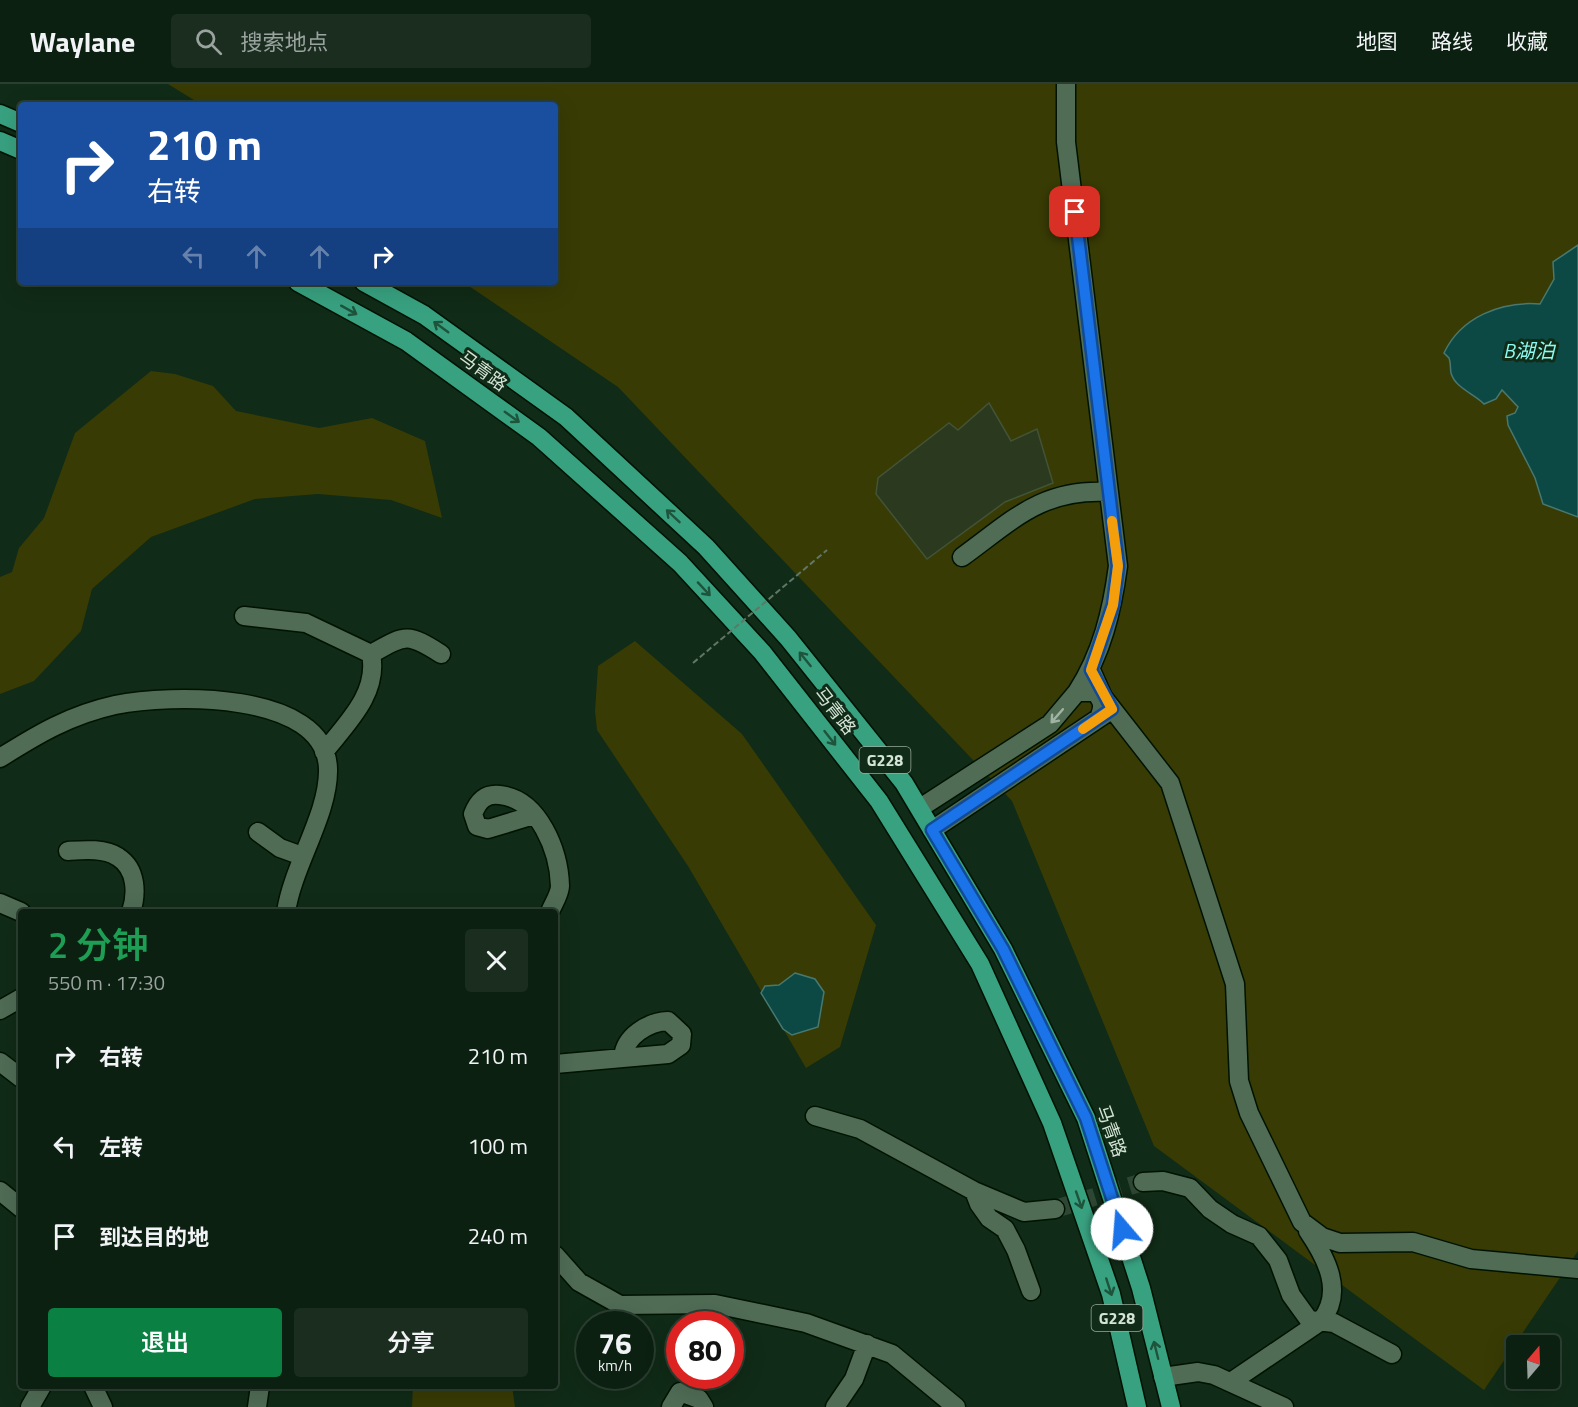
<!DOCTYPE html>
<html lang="zh">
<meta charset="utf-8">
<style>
:root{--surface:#0c2011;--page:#1a2d1f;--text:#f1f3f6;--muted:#9aa39f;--line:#2c3e31;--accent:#0b8043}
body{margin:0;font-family:"Titillium Web","Noto Sans SC",sans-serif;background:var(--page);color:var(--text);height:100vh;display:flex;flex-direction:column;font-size:22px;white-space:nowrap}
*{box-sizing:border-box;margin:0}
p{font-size:20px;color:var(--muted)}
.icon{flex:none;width:33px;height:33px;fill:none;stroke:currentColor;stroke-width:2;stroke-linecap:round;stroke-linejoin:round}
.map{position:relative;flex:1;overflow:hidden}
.drawer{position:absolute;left:18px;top:825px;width:540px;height:480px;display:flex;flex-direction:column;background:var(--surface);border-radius:6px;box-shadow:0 6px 24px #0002,0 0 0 2px var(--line)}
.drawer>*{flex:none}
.guide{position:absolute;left:18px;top:18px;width:540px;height:183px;border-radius:6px;box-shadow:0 6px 24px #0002,0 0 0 2px var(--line);background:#1a4fa0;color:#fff;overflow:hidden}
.needle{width:39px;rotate:19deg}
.tools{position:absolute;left:1506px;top:1251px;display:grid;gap:12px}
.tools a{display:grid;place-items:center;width:54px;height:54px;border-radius:6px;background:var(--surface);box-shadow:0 6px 24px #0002,0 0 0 2px var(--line);font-size:30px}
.speed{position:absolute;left:576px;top:1227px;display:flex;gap:12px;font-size:30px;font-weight:700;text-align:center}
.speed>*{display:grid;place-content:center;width:78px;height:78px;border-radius:50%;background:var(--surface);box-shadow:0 6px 24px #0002,0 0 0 2px var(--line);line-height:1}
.speed small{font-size:15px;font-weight:400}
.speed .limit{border:9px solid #d22;background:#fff;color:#111}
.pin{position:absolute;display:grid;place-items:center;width:51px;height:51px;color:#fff;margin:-26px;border-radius:12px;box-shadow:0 3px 9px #0006}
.me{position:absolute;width:66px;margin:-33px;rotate:342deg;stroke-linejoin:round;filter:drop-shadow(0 0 4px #0008)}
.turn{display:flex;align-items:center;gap:21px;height:126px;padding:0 30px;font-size:27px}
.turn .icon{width:78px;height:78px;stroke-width:2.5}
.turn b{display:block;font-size:42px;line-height:51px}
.lanes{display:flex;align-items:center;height:57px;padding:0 30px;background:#0003;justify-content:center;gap:30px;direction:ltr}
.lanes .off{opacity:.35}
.round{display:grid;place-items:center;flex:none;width:63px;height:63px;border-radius:6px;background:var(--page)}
.summary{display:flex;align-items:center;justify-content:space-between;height:102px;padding:0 30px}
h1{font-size:36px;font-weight:600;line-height:45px;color:#1e9e55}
.button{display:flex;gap:12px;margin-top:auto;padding:12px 30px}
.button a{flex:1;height:69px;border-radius:6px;background:var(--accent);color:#fff;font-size:24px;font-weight:600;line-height:69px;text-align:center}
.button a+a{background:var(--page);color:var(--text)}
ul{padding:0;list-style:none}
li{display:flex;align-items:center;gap:18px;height:90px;padding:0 30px}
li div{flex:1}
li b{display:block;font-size:22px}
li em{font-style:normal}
header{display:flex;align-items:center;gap:36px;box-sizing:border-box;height:84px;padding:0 30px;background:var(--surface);border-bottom:2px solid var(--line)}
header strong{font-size:28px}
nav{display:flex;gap:33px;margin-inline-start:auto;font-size:21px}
.search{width:420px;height:54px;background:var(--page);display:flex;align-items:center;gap:15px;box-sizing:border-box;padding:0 21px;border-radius:6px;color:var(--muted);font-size:22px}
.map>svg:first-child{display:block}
.green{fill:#383b04}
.water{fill:#0c4945;stroke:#487870;stroke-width:1.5}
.building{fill:#2b391e;stroke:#435336;stroke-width:1.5}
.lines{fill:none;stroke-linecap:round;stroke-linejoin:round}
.minor-tunnel{stroke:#2d4734;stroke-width:18;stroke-dasharray:18 9;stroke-linecap:butt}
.minor-casing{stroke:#001303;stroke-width:21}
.highway-casing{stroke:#001303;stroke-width:21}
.minor{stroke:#506c55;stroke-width:18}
.highway{stroke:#38a180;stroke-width:18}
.path-bridge{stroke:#617766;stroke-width:2;stroke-dasharray:6 3;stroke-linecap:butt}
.oneway{stroke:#1e543c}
.oneway2{stroke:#9fb4a2}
.route-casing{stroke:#114b97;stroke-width:15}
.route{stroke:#1a73e8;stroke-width:10}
.slow{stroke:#f59e0b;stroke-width:10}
.labels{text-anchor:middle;stroke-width:6;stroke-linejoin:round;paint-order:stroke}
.shield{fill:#102b17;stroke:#99ac9d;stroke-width:1.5}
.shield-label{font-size:16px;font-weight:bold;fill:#d4e4d6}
.street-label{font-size:18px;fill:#d4e4d6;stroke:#102b17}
.water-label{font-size:20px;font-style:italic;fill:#8bfaf0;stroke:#102b17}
</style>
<header>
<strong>Waylane</strong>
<div class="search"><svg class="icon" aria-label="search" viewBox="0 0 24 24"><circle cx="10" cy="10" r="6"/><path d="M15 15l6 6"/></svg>搜索地点</div>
<nav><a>地图</a><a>路线</a><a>收藏</a></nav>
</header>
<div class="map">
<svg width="1578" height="1323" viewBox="0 0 1578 1323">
<rect width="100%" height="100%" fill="#102b17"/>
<path class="green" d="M168,0H1578V1167L1484,1306L1154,1062L1012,717L618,303L463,198H555V21H202Z
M151,287L175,290L213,302L236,327L319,344L372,334L425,357L442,434L391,416L318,410L255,415L151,453L92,505L81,547L34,597L0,610V493L12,488L19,464L44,434L75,349Z
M635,557L742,650L876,841L840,963L806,984L688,782L597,646L595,627L598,582Z
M413,1302H512L515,1323H412Z"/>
<path class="water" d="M1578,161V433L1543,420L1535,394L1508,341L1507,332L1515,329L1518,323L1502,306L1496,315L1484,320C1475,310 1455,304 1451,289C1450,284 1451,279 1449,274L1444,269C1461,233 1501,217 1540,220L1554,195L1553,178Z
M795,889L815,895L824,908L818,943L792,951L783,945L761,909L765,902L779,901Z"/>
<path class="building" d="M989,319L1011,357L1037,345L1053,399L1005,418L927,475L876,410L878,394L949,339L958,346Z"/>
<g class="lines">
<path class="minor-tunnel" d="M1052,1126L1143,1098"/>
<defs>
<path id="minor" d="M1066,0V58L1118,482C1112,527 1102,569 1077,608
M962,473C1013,436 1042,404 1109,408
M244,532L306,539L371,570C379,609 347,639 324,668
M371,570C405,551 407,548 441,570
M1091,586L1103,613L1170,699L1235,900L1239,997L1249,1029L1302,1138L1322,1153L1340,1159L1413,1158L1471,1175L1578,1185
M0,674C38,650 70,631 115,621C168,610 326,606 328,685C329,730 293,781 286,828
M920,724L1050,640L1077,608H1095C1103,617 1104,622 1099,634
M534,731L488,745L477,742L473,730C478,717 485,709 500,711C539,715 559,767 560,802C560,810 553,820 550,828
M932,746L1108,628
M258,748L280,764L302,772
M68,767C83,766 105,764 118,773C137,785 137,810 131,828
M0,819L21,828
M0,926L21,914
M0,978L21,994
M555,980L668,970L681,961L682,950L668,937C648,938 625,952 623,973
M815,1032L860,1045L974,1107L1024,1128L1055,1125
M1143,1098L1163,1097L1190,1104L1210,1125L1232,1140L1259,1152L1278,1176L1291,1211L1309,1236L1334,1239L1392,1270
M0,1107L21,1124
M974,1107L979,1120L989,1134L1005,1145L1016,1166L1031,1207
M555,1171L579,1198L620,1221L715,1220L806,1239L892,1270L956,1323
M1163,1293L1198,1288L1214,1291L1284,1323
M1231,1298L1321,1237C1344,1208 1327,1175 1308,1147
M93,1302L103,1323
M30,1323L42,1302
M257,1323L260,1302
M671,1323L680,1308L699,1315L704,1323
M835,1323L854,1295L867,1260"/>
<path id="highway" d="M0,30L21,39
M0,57L21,66
M298,198L406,257L539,353L680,479L762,568L879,717L980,880L1052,1039L1111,1210L1137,1323
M364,198L424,231L566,333L706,463L788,554L904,699L1003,865L1086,1034L1141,1204L1171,1323"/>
</defs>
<use href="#minor" class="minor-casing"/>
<use href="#highway" class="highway-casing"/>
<use href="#minor" class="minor"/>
<use href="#highway" class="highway"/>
<path class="path-bridge" d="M693,579L827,466"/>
</g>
<defs><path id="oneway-shaft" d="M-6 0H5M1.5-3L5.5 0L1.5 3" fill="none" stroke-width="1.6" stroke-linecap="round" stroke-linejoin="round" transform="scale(1.5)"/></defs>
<g class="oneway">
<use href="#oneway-shaft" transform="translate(349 226) rotate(29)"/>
<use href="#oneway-shaft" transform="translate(441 243) rotate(-144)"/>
<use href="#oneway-shaft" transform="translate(512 333) rotate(36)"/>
<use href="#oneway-shaft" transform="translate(673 432) rotate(-137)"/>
<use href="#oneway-shaft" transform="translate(704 505) rotate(47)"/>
<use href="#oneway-shaft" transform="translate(805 575) rotate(-129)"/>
<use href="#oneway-shaft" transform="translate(830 654) rotate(52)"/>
<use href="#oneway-shaft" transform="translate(1079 1116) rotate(71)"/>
<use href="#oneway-shaft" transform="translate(1109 1203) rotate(72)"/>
<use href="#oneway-shaft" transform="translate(1156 1266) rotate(-104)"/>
</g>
<use class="oneway2" href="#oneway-shaft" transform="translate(1057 632) rotate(131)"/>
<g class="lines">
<defs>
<path id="route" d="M1075,128L1118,482L1113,521L1091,586L1112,625L932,746L1003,865L1086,1034L1122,1145"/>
</defs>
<use href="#route" class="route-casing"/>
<use href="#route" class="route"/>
<path class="slow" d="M1083,645L1112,625L1091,586L1113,521L1118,482L1112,437"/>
</g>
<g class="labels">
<g class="shield">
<rect x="859.5" y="663" width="51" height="26" rx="4.5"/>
<rect x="1091.5" y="1221" width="51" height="26" rx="4.5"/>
</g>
<g class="shield-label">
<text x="885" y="682">G228</text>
<text x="1117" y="1240">G228</text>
</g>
<g class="street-label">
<text transform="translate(483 287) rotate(36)" y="6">马青路</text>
<text transform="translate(835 627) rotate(52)" y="6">马青路</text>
<text transform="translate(1111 1047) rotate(70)" y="6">马青路</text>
</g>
<g class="water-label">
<text x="1529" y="274">B湖泊</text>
</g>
</g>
</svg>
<div class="tools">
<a><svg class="needle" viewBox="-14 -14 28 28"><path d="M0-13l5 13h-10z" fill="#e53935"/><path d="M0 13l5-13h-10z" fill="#9aa39f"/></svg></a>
</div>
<div class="speed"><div>76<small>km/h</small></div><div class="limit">80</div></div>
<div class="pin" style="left:1075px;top:128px;background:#d93025"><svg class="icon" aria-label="arrive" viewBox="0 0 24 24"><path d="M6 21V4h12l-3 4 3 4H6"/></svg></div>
<svg class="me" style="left:1122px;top:1145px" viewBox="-20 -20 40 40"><circle r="19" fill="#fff"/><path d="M0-13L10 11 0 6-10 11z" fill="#1a73e8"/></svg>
<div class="guide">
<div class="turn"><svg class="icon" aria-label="right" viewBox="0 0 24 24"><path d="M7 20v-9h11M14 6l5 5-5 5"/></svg><div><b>210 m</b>右转</div></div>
<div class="lanes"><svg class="icon off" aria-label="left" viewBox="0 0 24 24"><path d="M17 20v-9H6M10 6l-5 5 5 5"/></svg><svg class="icon off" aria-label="ahead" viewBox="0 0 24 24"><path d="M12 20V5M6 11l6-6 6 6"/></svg><svg class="icon off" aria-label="ahead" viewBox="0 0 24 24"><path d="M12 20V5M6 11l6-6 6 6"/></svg><svg class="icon" aria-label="right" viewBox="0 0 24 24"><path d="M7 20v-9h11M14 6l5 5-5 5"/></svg></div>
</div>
<section class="drawer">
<div class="summary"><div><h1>2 分钟</h1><p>550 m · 17:30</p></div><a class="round"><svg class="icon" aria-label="close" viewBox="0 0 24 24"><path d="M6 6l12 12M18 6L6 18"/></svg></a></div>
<ul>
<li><svg class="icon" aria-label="right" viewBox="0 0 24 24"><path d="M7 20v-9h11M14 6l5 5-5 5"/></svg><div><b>右转</b></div><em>210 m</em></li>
<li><svg class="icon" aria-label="left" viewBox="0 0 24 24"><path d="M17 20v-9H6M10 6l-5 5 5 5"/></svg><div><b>左转</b></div><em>100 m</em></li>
<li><svg class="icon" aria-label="arrive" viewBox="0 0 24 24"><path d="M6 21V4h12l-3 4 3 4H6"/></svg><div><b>到达目的地</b></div><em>240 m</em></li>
</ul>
<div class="button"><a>退出</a><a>分享</a></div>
</section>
</div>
